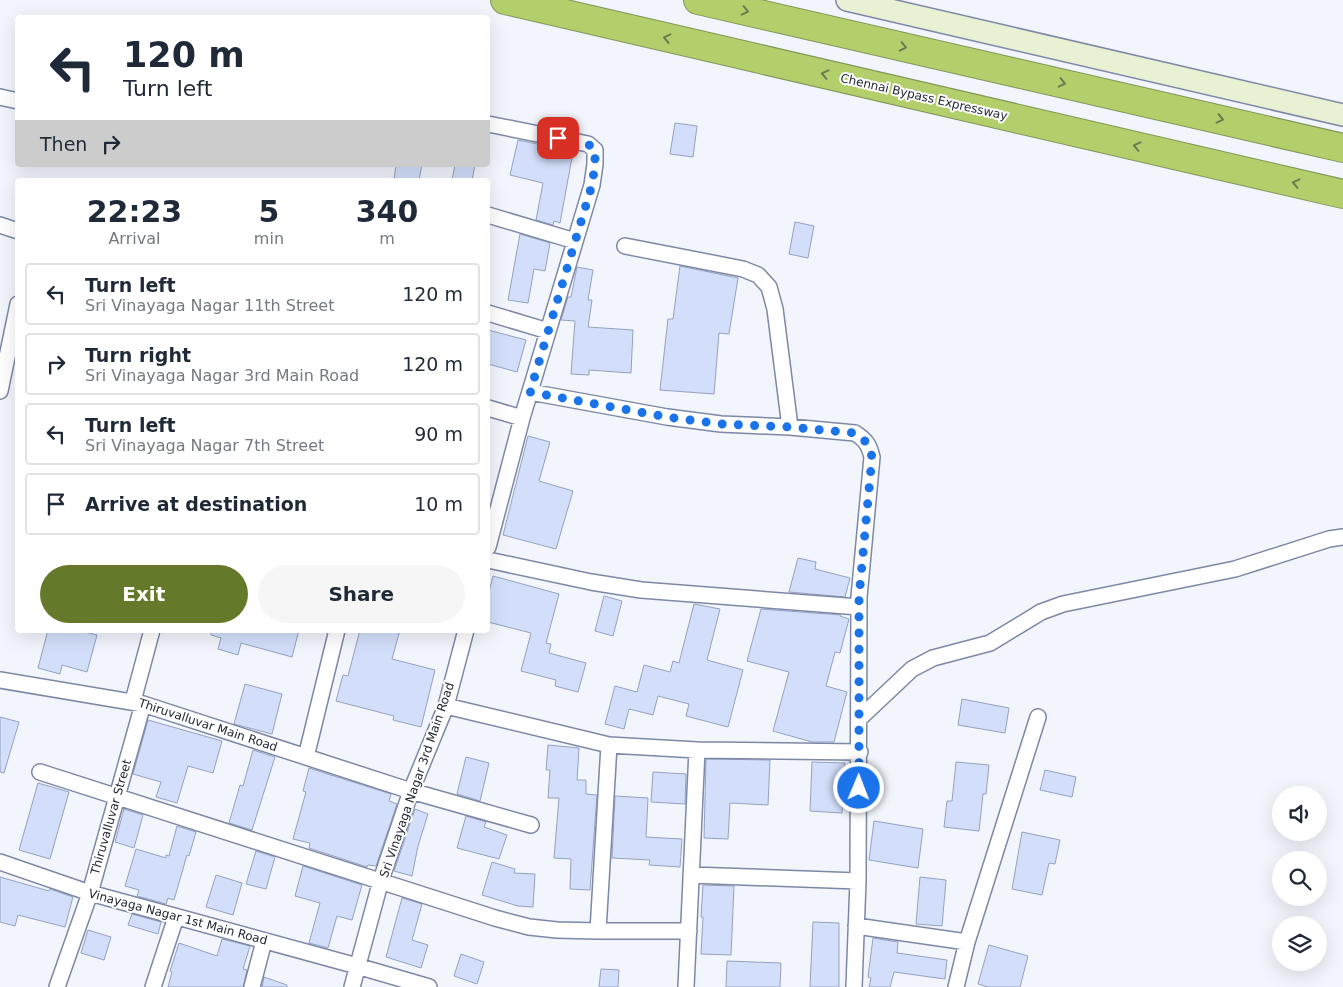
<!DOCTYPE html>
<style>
:root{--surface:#fff;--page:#f6f6f7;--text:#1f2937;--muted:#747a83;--line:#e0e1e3;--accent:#65792a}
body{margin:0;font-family:"DejaVu Sans",sans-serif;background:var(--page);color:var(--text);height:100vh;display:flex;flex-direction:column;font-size:19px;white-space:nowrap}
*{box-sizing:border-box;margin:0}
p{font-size:16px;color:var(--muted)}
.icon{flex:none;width:28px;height:28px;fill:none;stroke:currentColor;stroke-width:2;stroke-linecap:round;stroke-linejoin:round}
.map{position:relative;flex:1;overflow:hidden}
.drawer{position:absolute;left:15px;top:178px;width:475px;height:455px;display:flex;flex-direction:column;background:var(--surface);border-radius:5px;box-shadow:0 5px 20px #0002}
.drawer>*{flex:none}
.guide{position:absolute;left:15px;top:15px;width:475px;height:152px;border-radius:5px;box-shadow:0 5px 20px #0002;background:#fff;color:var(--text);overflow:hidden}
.tools{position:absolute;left:1272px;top:786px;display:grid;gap:10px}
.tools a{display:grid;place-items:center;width:55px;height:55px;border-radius:50%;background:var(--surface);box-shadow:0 5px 20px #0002;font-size:25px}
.pin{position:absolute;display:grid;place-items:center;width:42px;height:42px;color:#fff;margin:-21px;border-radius:10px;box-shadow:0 2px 8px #0006}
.me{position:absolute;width:55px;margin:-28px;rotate:1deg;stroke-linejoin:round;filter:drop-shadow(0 0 4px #0008)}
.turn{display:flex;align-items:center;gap:18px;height:105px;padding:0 25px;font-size:22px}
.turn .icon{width:65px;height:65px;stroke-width:2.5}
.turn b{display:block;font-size:35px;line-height:42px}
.then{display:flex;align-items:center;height:48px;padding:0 25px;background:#0003;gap:10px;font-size:19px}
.eta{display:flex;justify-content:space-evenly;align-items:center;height:85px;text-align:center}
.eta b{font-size:30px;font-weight:800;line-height:35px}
.button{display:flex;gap:10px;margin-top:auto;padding:10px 25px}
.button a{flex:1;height:58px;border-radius:30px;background:var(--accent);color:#fff;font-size:20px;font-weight:800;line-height:58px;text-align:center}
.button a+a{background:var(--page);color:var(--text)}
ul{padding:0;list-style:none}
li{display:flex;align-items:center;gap:15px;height:62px;margin:0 10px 8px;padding:0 15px;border:2px solid var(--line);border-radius:5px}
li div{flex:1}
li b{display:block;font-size:19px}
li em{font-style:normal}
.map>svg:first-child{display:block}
.building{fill:#d3dffa;stroke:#94a1bf}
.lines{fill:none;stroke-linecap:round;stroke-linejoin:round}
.street-casing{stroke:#7c88a6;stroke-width:18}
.secondary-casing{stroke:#7c88a6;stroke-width:24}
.highway-casing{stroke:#809457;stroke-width:30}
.street{stroke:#fff;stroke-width:15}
.secondary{stroke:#e8f1d3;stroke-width:21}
.highway{stroke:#b3cf6b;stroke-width:28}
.oneway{stroke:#6a7b4f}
.route{stroke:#1a73e8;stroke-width:9;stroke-dasharray:0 16.2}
.labels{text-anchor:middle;stroke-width:4;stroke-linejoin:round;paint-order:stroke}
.street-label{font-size:12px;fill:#222733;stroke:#fff}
</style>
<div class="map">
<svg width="1343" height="987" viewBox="0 0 1343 987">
<rect width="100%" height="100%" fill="#f2f5fc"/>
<path class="building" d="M675,123L697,126L693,157L670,154Z
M518,140L542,145L541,147L573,152L560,223L554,221L553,225L536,220L543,183L510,175Z
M396,165H422L419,180H394Z
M455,165H475L472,180H452Z
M795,222L814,226L808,258L789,254Z
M520,234L550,243L545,271L534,269L528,303L508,300Z
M680,266L738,278L729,334L719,333L714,394L660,390L668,319H673Z
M577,267L593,270L588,300H592L588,327L633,330L631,373L589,370V375L571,374L575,321L561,320L568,297H571Z
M488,330L526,340L517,372L488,364Z
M528,436L550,442L539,481L573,491L556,549L503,535Z
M798,558L816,562L815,569L850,578L845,597L789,592Z
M493,576L559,594L546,643L551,644L549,653L586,663L578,692L555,686L556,680L521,671L531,633L488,622V596Z
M604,596L622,601L613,636L595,631Z
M694,604L720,609L707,660L743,670L728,727L686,716L689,704L658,696L653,715L629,709L624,729L605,724L615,686L637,692L644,665L670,672L673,661L679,663Z
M761,609L841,615L840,616L849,619L840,653L835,652L826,686L847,692L834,742H812L773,731L789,672L747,661Z
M48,630H77L97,635L87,672L62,665L60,674L38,668Z
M212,630H299L292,657L241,643L238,655L218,649L221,638L211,635Z
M360,630H400L392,659L435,670L421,727L393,720L394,716L336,701L343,675L348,676Z
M245,684L282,694L272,734L234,724Z
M962,699L1009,708L1005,733L958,725Z
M0,717L19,722L4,773L0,772Z
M148,720L222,741L213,773L188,766L177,803L156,797L161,782L133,774Z
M548,745L579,748L577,780H586V794L597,795L590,890L570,889L571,859L554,858L559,798H548L550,770H546Z
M253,750L275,757L252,830L229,823L240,785L243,786Z
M466,757L489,763L480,801L457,794Z
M706,759L770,760L768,805L730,803L728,839L704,838Z
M812,762L845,763L842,813L810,811Z
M956,762L989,765L986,794H983L979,831L944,827L947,801H952Z
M309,768L391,794L389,801L397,804L376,866L368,865L367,867L309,848L310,843L293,839L306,792L303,791Z
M1045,770L1076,777L1072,797L1040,790Z
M653,772L686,774L685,804L651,802Z
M38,783L69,792L50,859L19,850Z
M615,796L648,798L646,837L682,839L680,867L649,865L650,860L612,858Z
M124,809L143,815L134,848L115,842Z
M415,809L428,814L418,846L412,876L394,871Z
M466,816L486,822L484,827L507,835L499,859L457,848Z
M874,821L923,829L918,868L869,860Z
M177,826L196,832L189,856L187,855L174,900L168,898L166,904L137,896L139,890L125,886L136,849L166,858V855L169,856Z
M1022,832L1060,840L1055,864L1049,863L1042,895L1012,889Z
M256,851L275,857L266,889L246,884Z
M492,862L515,869L514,873L535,874L533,907L518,906L482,895Z
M303,866L362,885L352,920L337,916L328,948L309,943L320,903L295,896Z
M216,875L242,883L233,915L206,907Z
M0,877L49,891L50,889L73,897L65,927L18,915L15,926L0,922Z
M920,877L946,880L942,926L916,924Z
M703,885L734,886L731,955L701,954L703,917H701Z
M402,898L422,904L412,940L428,945L421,968L386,957Z
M132,914L161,922L158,934L128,925Z
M813,922L839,923V987H810Z
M88,930L111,937L104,960L81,953Z
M873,938L898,942L897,953L947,960L945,979L894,972L890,987H869L871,978L868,977Z
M222,939L250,946L243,969L247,970L243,987H168L172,972L170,971L179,943L217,956Z
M989,945L1028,956L1020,987H988L978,984Z
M461,954L484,962L477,984L454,976Z
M727,961L781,963L780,987H726Z
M601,969L619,970L618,987H599Z
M264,977L287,985V987H262Z"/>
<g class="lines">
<defs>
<path id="street" d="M0,97L18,101
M488,124L588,144L595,150V164L592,185L522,418L488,547
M488,215L575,241
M0,225L18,231
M625,246L743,269L758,275L769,287L775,309L790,427
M488,313L548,331
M0,391L18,304
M530,392L667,417L721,424L790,427L855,433C866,440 869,445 872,457L859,597L858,881L854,987
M488,408L522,418
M488,560L591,582L641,590L859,607
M0,680L143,704L411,791L531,825
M133,701L152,630
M446,706L609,745L697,750L860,752
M860,718L912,669L933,658L990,643L1041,612L1063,604L1235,569L1329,539L1343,537
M306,757L337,630
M40,772L495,918L529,927L557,930L598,931H689
M0,862L90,893L357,966L429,987
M691,875L858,881
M856,926L967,942
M598,931L609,745
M57,987L90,893L143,704
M153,987L176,917
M252,987L264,941
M352,987L381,880L411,791L446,706L466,630
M686,987L697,750
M956,987L967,942L1038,717"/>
<path id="secondary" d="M847,0L1343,115"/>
<path id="highway" d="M505,0L1343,194
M698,0L1343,148"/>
</defs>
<use href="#street" class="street-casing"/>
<use href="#secondary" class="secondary-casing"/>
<use href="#highway" class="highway-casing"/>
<use href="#street" class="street"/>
<use href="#secondary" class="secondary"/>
<use href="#highway" class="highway"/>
</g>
<defs><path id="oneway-chevron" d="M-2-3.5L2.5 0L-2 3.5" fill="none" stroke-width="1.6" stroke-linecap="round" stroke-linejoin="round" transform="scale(1.25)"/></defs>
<g class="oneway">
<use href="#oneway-chevron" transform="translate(745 11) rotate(13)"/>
<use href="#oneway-chevron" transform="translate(667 38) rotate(-167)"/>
<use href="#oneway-chevron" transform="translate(903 47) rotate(13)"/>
<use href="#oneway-chevron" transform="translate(825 74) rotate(-167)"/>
<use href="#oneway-chevron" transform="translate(1062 83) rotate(13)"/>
<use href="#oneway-chevron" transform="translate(1220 119) rotate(13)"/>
<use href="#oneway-chevron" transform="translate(1137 146) rotate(-167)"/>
<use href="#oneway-chevron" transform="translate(1296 183) rotate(-167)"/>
</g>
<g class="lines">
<path class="route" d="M558,138L588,144L595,150V164L592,185L530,392L667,417L721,424L790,427L855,433C866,440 869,445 872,457L859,597V788"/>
</g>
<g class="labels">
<g class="street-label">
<text transform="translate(924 97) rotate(13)" y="4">Chennai Bypass Expressway</text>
<text transform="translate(208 725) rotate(18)" y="4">Thiruvalluvar Main Road</text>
<text transform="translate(417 780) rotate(-71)" y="4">Sri Vinayaga Nagar 3rd Main Road</text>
<text transform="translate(111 817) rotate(-74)" y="4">Thiruvalluvar Street</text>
<text transform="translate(178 917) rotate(15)" y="4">Vinayaga Nagar 1st Main Road</text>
</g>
</g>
</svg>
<div class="tools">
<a><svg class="icon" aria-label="sound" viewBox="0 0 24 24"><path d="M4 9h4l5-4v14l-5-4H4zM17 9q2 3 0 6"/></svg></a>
<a><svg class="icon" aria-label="search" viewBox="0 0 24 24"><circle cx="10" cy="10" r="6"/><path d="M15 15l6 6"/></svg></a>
<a><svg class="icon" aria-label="layers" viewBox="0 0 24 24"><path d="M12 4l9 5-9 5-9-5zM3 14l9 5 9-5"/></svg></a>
</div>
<div class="pin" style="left:558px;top:138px;background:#d93025"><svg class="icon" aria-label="arrive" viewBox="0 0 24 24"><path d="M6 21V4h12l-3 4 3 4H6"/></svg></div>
<svg class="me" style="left:859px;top:788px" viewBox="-20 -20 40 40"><circle r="17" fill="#1a73e8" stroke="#fff" stroke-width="3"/><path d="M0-11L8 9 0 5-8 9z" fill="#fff"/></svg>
<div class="guide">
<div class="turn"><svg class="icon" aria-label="left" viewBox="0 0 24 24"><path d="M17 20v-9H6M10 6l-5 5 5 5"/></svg><div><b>120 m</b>Turn left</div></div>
<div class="then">Then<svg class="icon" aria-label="right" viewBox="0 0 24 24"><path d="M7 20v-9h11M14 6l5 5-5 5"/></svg></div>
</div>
<section class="drawer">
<div class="eta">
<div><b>22:23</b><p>Arrival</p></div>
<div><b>5</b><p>min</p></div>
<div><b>340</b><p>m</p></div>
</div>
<ul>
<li><svg class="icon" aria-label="left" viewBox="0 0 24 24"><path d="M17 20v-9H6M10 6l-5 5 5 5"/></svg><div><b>Turn left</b><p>Sri Vinayaga Nagar 11th Street</p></div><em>120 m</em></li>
<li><svg class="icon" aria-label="right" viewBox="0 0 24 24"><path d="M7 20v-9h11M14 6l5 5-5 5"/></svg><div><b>Turn right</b><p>Sri Vinayaga Nagar 3rd Main Road</p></div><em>120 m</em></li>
<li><svg class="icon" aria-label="left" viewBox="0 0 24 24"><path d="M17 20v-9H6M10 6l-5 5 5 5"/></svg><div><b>Turn left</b><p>Sri Vinayaga Nagar 7th Street</p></div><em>90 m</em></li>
<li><svg class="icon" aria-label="arrive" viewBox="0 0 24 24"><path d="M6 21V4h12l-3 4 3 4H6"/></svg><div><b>Arrive at destination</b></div><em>10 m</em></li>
</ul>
<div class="button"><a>Exit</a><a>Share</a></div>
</section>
</div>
